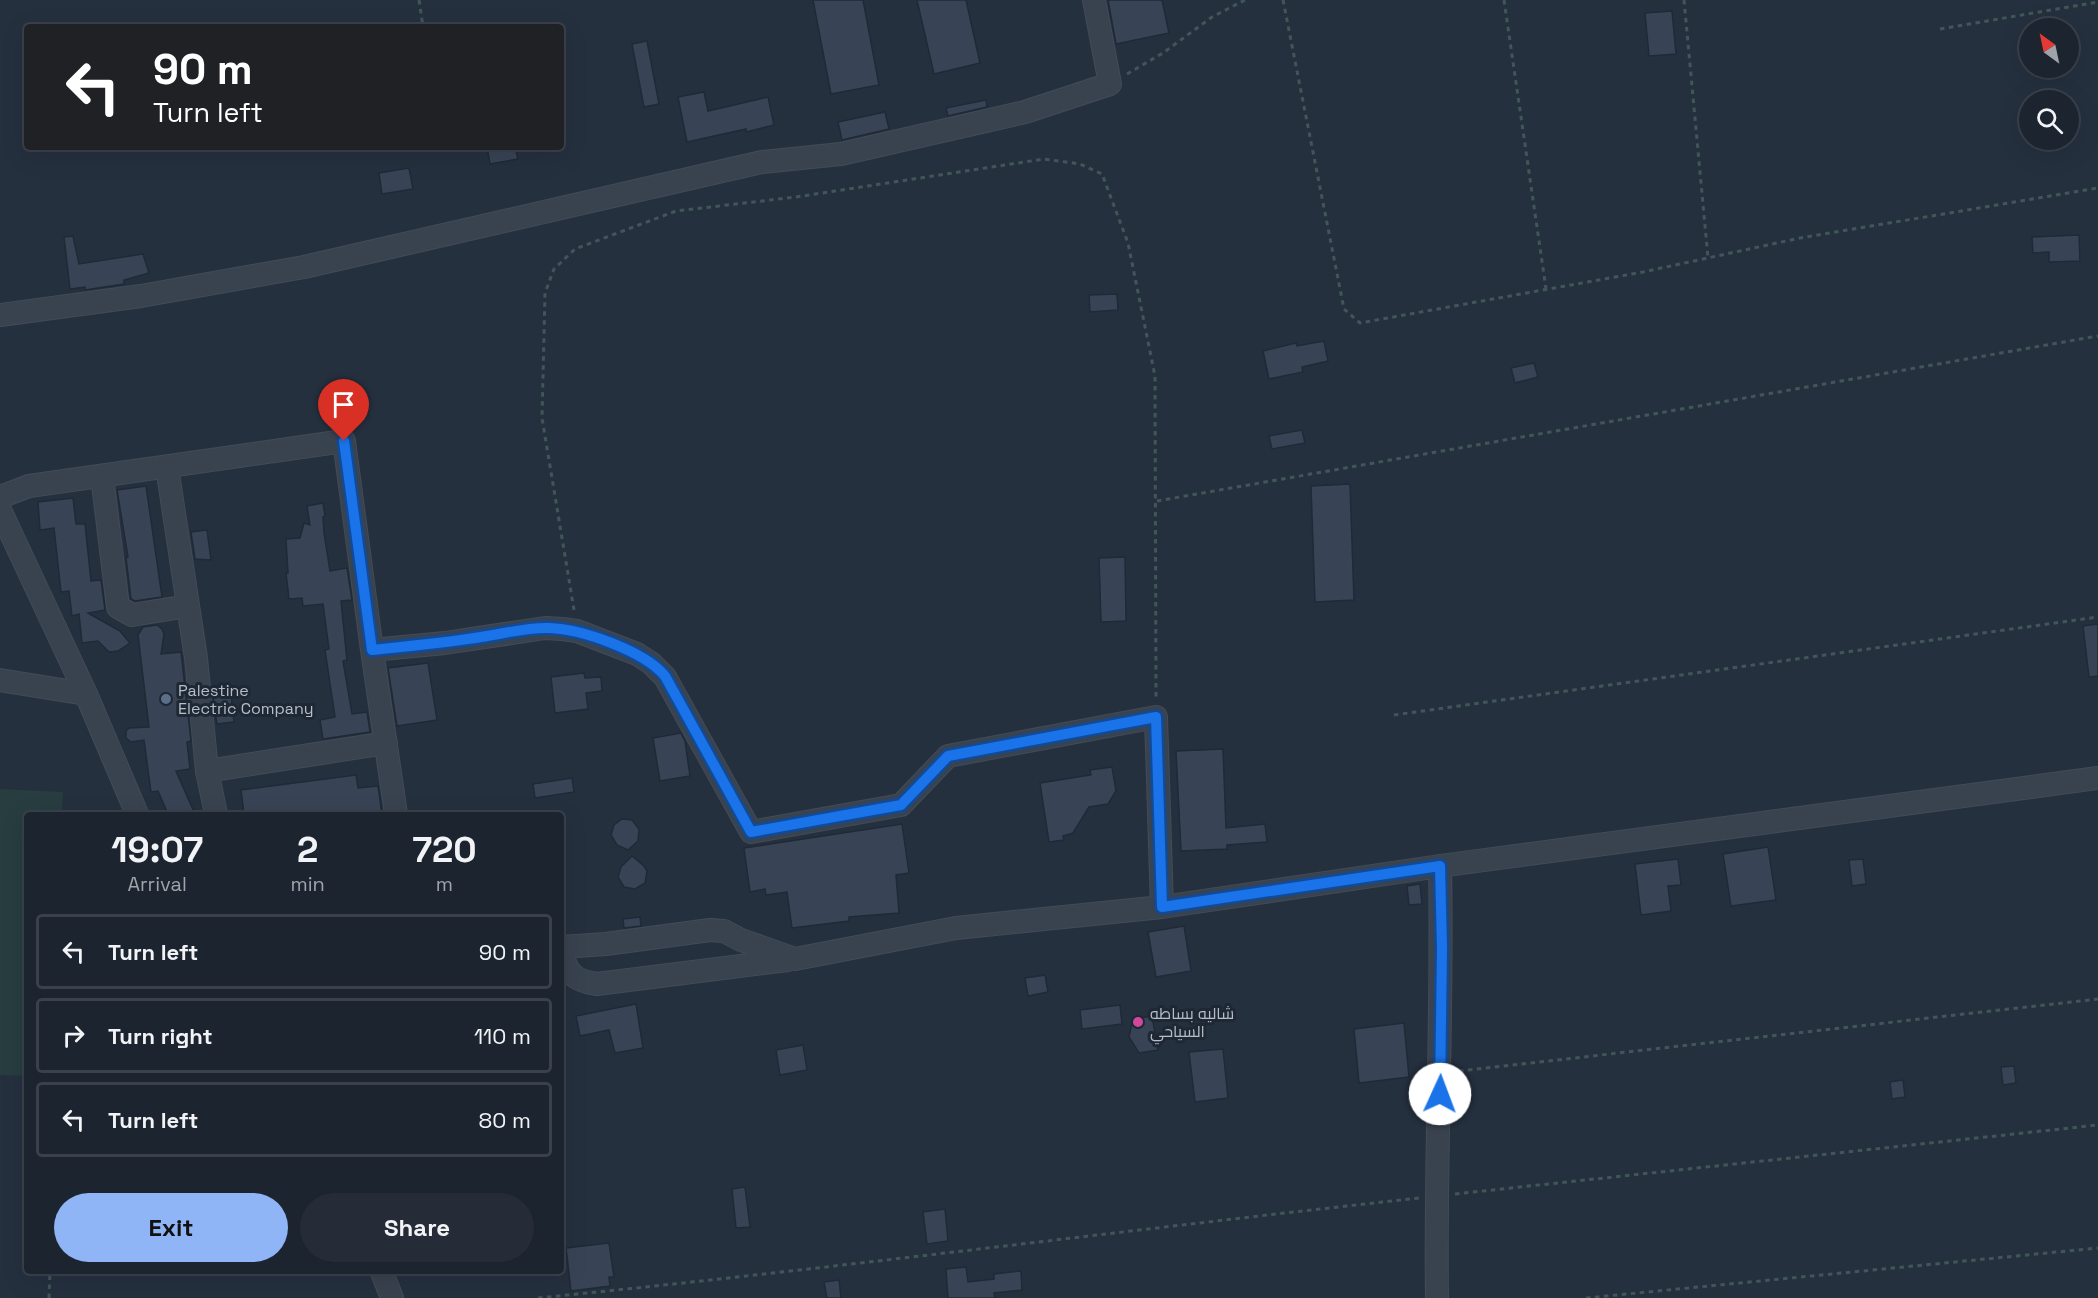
<!DOCTYPE html>
<meta charset="utf-8">
<style>
:root{--surface:#1c242f;--page:#252c37;--text:#f1f3f6;--muted:#a0a4aa;--line:#3a414b;--accent:#8fb5f6}
body{margin:0;font-family:"Space Grotesk",Cairo,sans-serif;background:var(--page);color:var(--text);height:100vh;display:flex;flex-direction:column;font-size:22px;white-space:nowrap}
*{box-sizing:border-box;margin:0}
p{font-size:20px;color:var(--muted)}
.icon{flex:none;width:33px;height:33px;fill:none;stroke:currentColor;stroke-width:2;stroke-linecap:round;stroke-linejoin:round}
.map{position:relative;flex:1;overflow:hidden}
.panel{position:absolute;left:24px;top:812px;width:540px;height:462px;display:flex;flex-direction:column;background:var(--surface);border-radius:6px;box-shadow:0 6px 24px #0002,0 0 0 2px var(--line)}
.panel>*{flex:none}
.banner{position:absolute;left:24px;top:24px;width:540px;height:126px;border-radius:6px;box-shadow:0 6px 24px #0002,0 0 0 2px var(--line);background:#202124;color:#fff;overflow:hidden}
.needle{width:39px;rotate:327deg}
.tools{position:absolute;left:2019px;top:18px;display:grid;gap:12px}
.tools a{display:grid;place-items:center;width:60px;height:60px;border-radius:50%;background:var(--surface);box-shadow:0 6px 24px #0002,0 0 0 2px var(--line);font-size:30px}
.pin{position:absolute;display:grid;place-items:center;width:51px;height:51px;color:#fff;margin:-62px -26px;border-radius:50% 50% 50% 0;rotate:-45deg;box-shadow:0 0 6px #0007}
.pin .icon{rotate:45deg}
.me{position:absolute;width:66px;margin:-33px;rotate:2deg;stroke-linejoin:round;filter:drop-shadow(0 0 4px #0008)}
.turn{display:flex;align-items:center;gap:21px;height:126px;padding:0 30px;font-size:27px}
.turn .icon{width:78px;height:78px;stroke-width:2.5}
.turn b{display:block;font-size:42px;line-height:51px}
.eta{display:flex;justify-content:space-evenly;align-items:center;height:102px;text-align:center}
.eta b{font-size:36px;font-weight:700;line-height:42px}
.button{display:flex;gap:12px;margin-top:auto;padding:12px 30px}
.button a{flex:1;height:69px;border-radius:36px;background:var(--accent);color:#111;font-size:24px;font-weight:700;line-height:69px;text-align:center}
.button a+a{background:var(--page);color:var(--text)}
ul{padding:0;list-style:none}
li{display:flex;align-items:center;gap:18px;height:75px;margin:0 12px 9px;padding:0 18px;border:3px solid var(--line);border-radius:6px}
li div{flex:1}
li b{display:block;font-size:22px}
li em{font-style:normal}
.map>svg:first-child{display:block}
.green{fill:#273d40}
.building{fill:#384455;stroke:#202936;stroke-width:1.5}
.lines{fill:none;stroke-linecap:round;stroke-linejoin:round}
.minor-casing{stroke:#434b58;stroke-width:24}
.path{stroke:#415658;stroke-width:3;stroke-dasharray:4.5 4.5;stroke-linecap:butt}
.minor{stroke:#39424f;stroke-width:22}
.route-casing{stroke:#114b97;stroke-width:15}
.route{stroke:#1a73e8;stroke-width:10}
.service-dot{fill:#5c6f8a;stroke:#1e2734;stroke-width:2}
.hotel-dot{fill:#d1479c;stroke:#1e2734;stroke-width:2}
.labels{text-anchor:middle;stroke-width:6;stroke-linejoin:round;paint-order:stroke}
.poi-label{font-size:16px;fill:#b6bdc9;stroke:#1e2734;text-anchor:start}
</style>
<div class="map">
<svg width="2098" height="1298" viewBox="0 0 2098 1298">
<rect width="100%" height="100%" fill="#25303f"/>
<path class="green" d="M0,789L63,792L62,814H27V1076L0,1075Z"/>
<path class="building" d="M813,0H863L879,85L831,94Z
M917,0H966L980,63L934,74Z
M1108,0H1162L1169,33L1116,44Z
M1672,11L1676,54L1649,56L1645,13Z
M647,41L659,104L644,107L632,44Z
M704,92L708,111L768,97L774,125L746,132V129L687,142L678,97Z
M986,100L987,107L948,116L946,108Z
M885,112L889,129L842,140L838,122Z
M487,147H515L518,159L490,164Z
M409,168L413,189L382,194L379,173Z
M2079,235L2080,261L2049,262V252L2033,253L2032,237Z
M73,236L79,264L143,254L149,273L124,280V284L85,290V287L70,289L64,237Z
M1117,294L1118,310L1090,312L1089,295Z
M1324,341L1328,361L1302,367L1303,372L1269,379L1263,351L1296,343L1297,346Z
M1534,363L1538,377L1515,383L1511,368Z
M1302,430L1305,443L1272,449L1269,436Z
M1350,484L1354,600L1315,602L1311,486Z
M146,486L162,597L135,601L131,599L126,558L128,557L117,490Z
M73,498L76,524H85L91,581L101,580L105,610L88,613L120,631L130,643L118,651L109,652L98,641L82,643L79,614L72,616L69,591L61,592L54,528L40,530L38,502Z
M323,503L325,516L323,517L324,533L330,571L347,568L352,600L341,601L347,660L343,661L352,714L367,712L370,732L323,739L320,720L335,717L325,650L329,649L323,604L303,606L302,598L289,599L286,573H288L286,539L300,538L304,523L310,525L307,506Z
M207,530L211,560L195,559L191,532Z
M1125,557L1126,621L1101,622L1099,558Z
M2098,624V676L2089,677L2083,626Z
M157,625L162,629L164,634L161,654L181,652L191,741L187,742L190,769L176,771L195,814H168L158,791L151,792L144,740L131,742L126,738V731L129,728L149,727L138,635L143,627Z
M428,663L437,720L397,726L388,668Z
M584,673L585,678L601,677L602,691L586,693L588,709L555,713L551,677Z
M231,695L234,722L217,724L213,698Z
M681,733L685,741L690,776L660,781L653,738Z
M1223,749L1226,828L1265,824L1267,842L1227,845V849L1181,851L1176,751Z
M1112,767L1116,791L1108,804L1089,807L1073,833L1063,836L1064,840L1049,842L1040,783L1091,775L1090,770Z
M356,775L358,788L378,786L382,814H244L241,790Z
M572,778L574,792L535,798L533,784Z
M622,819L632,820L639,829L638,841L628,850L617,845L611,835L614,825Z
M902,824L909,873L896,875L899,913L849,917V921L792,928L787,892L766,895L765,889L750,892L744,848Z
M1768,847L1776,900L1731,906L1723,854Z
M632,856L644,866L647,871L645,883L635,889L624,887L618,877L621,867Z
M1678,859L1681,885L1668,886L1671,911L1641,915L1635,864Z
M1863,859L1866,884L1852,886L1849,860Z
M1420,884L1422,904L1409,905L1407,886Z
M640,917L641,926L624,928L623,919Z
M1184,926L1191,971L1156,977L1148,932Z
M1045,975L1048,992L1028,996L1025,978Z
M636,1004L643,1048L615,1053L609,1030L580,1036L576,1016Z
M1120,1005L1122,1024L1082,1029L1080,1010Z
M1152,1016L1158,1050L1139,1053L1129,1037L1133,1019Z
M1404,1023L1409,1077L1359,1083L1354,1029Z
M803,1045L807,1070L780,1075L776,1050Z
M1223,1049L1228,1098L1195,1102L1189,1052Z
M2014,1066L2016,1083L2003,1085L2001,1067Z
M1903,1080L1905,1097L1892,1099L1890,1082Z
M745,1187L750,1227L736,1228L732,1189Z
M945,1209L948,1241L927,1244L923,1212Z
M609,1243L614,1277H609L610,1286L571,1291L566,1248Z
M966,1267L968,1282L994,1279V1274L1021,1271L1022,1290L994,1293L995,1298H948L946,1269Z
M839,1280L841,1298H827L824,1282Z"/>
<g class="lines">
<defs>
<path id="minor" d="M0,315L141,296L304,267L762,162L841,154L1025,112L1110,84L1094,0
M167,467L196,658L207,771L216,814
M102,476L118,607L132,615L188,606
M0,497L29,486L344,441L372,650L396,814
M0,510L86,694L137,814
M372,650L445,643L545,628L562,629L577,631L637,654L651,663L665,677L751,832L901,805L948,756L1156,717L1162,907
M0,680L86,694
M207,771L386,743
M561,947L606,944L710,930L724,931L741,940L795,959L956,928L1162,907L1440,866L2098,778
M562,947C564,971 573,981 597,984L788,960
M381,1270L392,1298
M1437,1298C1435,1154 1443,1010 1440,866"/>
</defs>
<use href="#minor" class="minor-casing"/>
<path class="path" d="M419,0L423,27
M1283,0L1344,309L1360,323L1643,272L1800,238L2098,188
M1504,0L1546,289
M1684,0L1708,258
M1940,29L2098,2
M1127,74L1163,53L1212,17L1245,0
M1157,501L2098,336
M574,610L542,418L545,293L554,269L575,249L676,211L796,197L1044,159L1080,164L1102,174L1128,243L1155,376L1156,700
M1394,715L2098,617
M1459,1071L2098,999
M1455,1194L2098,1125
M49,1298L50,1270
M538,1298C832,1269 1125,1230 1419,1198
M1586,1298L2098,1248"/>
<use href="#minor" class="minor"/>
</g>
<g class="lines">
<defs>
<path id="route" d="M344,441L372,650C408,646 445,643 481,637C503,634 527,627 549,628C582,629 644,651 665,676L751,832L901,805L948,756L1156,717L1162,907L1440,866L1442,948L1440,1094"/>
</defs>
<use href="#route" class="route-casing"/>
<use href="#route" class="route"/>
</g>
<circle class="service-dot" cx="166" cy="699" r="6"/>
<circle class="hotel-dot" cx="1138" cy="1022" r="6"/>
<g class="labels">
<g class="poi-label">
<text x="178" y="696">Palestine<tspan x="178" dy="18">Electric Company</tspan></text>
<text x="1150" y="1019">شاليه بساطه<tspan x="1150" dy="18">السياحي</tspan></text>
</g>
</g>
</svg>
<div class="tools">
<a><svg class="needle" viewBox="-14 -14 28 28"><path d="M0-13l5 13h-10z" fill="#e53935"/><path d="M0 13l5-13h-10z" fill="#a0a4aa"/></svg></a>
<a><svg class="icon" aria-label="search" viewBox="0 0 24 24"><circle cx="10" cy="10" r="6"/><path d="M15 15l6 6"/></svg></a>
</div>
<div class="pin" style="left:344px;top:441px;background:#d93025"><svg class="icon" aria-label="arrive" viewBox="0 0 24 24"><path d="M6 21V4h12l-3 4 3 4H6"/></svg></div>
<svg class="me" style="left:1440px;top:1094px" viewBox="-20 -20 40 40"><circle r="19" fill="#fff"/><path d="M0-13L10 11 0 6-10 11z" fill="#1a73e8"/></svg>
<div class="banner">
<div class="turn"><svg class="icon" aria-label="left" viewBox="0 0 24 24"><path d="M17 20v-9H6M10 6l-5 5 5 5"/></svg><div><b>90 m</b>Turn left</div></div>
</div>
<section class="panel">
<div class="eta">
<div><b>19:07</b><p>Arrival</p></div>
<div><b>2</b><p>min</p></div>
<div><b>720</b><p>m</p></div>
</div>
<ul>
<li><svg class="icon" aria-label="left" viewBox="0 0 24 24"><path d="M17 20v-9H6M10 6l-5 5 5 5"/></svg><div><b>Turn left</b></div><em>90 m</em></li>
<li><svg class="icon" aria-label="right" viewBox="0 0 24 24"><path d="M7 20v-9h11M14 6l5 5-5 5"/></svg><div><b>Turn right</b></div><em>110 m</em></li>
<li><svg class="icon" aria-label="left" viewBox="0 0 24 24"><path d="M17 20v-9H6M10 6l-5 5 5 5"/></svg><div><b>Turn left</b></div><em>80 m</em></li>
</ul>
<div class="button"><a>Exit</a><a>Share</a></div>
</section>
</div>
